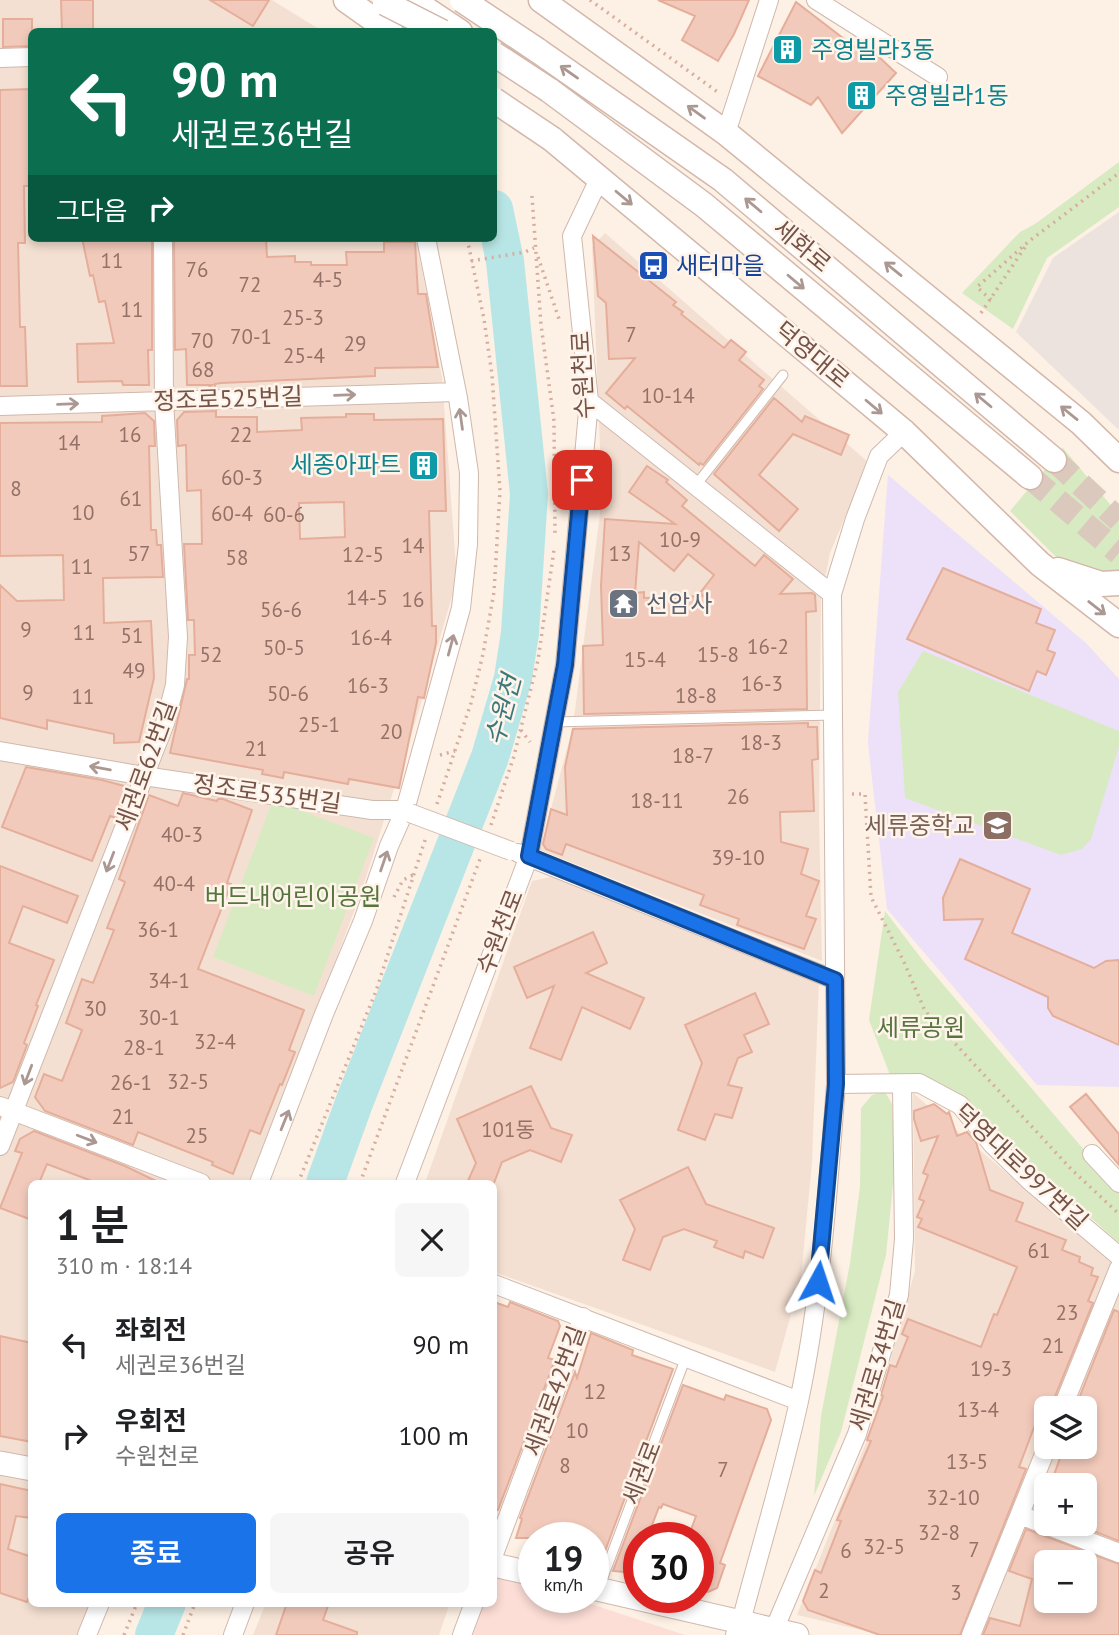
<!DOCTYPE html>
<html lang="ko">
<meta charset="utf-8">
<style>
:root{--surface:#fff;--page:#f6f6f6;--text:#202124;--muted:#757577;--accent:#1a73e8}
body{margin:0;font-family:"PT Sans","Noto Sans KR",sans-serif;background:var(--page);color:var(--text);height:100vh;display:flex;flex-direction:column;font-size:26px;white-space:nowrap}
*{box-sizing:border-box;margin:0}
p{font-size:23px;color:var(--muted)}
.icon{flex:none;width:38px;height:38px;fill:none;stroke:currentColor;stroke-width:2;stroke-linecap:round;stroke-linejoin:round}
.map{position:relative;flex:1;overflow:hidden}
.side{position:absolute;left:28px;top:1180px;width:469px;height:427px;display:flex;flex-direction:column;background:var(--surface);border-radius:10px;box-shadow:0 4px 10px #0003}
.side>*{flex:none}
.top-card{position:absolute;left:28px;top:28px;width:469px;height:214px;border-radius:10px;box-shadow:0 4px 10px #0003;background:#0b6e4f;color:#fff;overflow:hidden}
.tools{position:absolute;left:1034px;top:1396px;display:grid;gap:14px}
.tools a{display:grid;place-items:center;width:63px;height:63px;border-radius:10px;background:var(--surface);box-shadow:0 4px 10px #0003;font-size:35px}
.speed{position:absolute;left:518px;top:1522px;display:flex;gap:14px;font-size:35px;font-weight:700;text-align:center}
.speed>*{display:grid;place-content:center;width:91px;height:91px;border-radius:50%;background:var(--surface);box-shadow:0 4px 10px #0003;line-height:1}
.speed small{font-size:18px;font-weight:400}
.speed .limit{border:10px solid #d22;background:#fff;color:#111}
.pin{position:absolute;display:grid;place-items:center;width:60px;height:60px;color:#fff;margin:-30px;border-radius:14px;box-shadow:0 4px 10px #0006}
.me{position:absolute;width:77px;margin:-38px;rotate:5deg;stroke-linejoin:round;filter:drop-shadow(0 0 5px #0008)}
.turn{display:flex;align-items:center;gap:24px;height:147px;padding:0 28px;font-size:32px}
.turn .icon{width:91px;height:91px;stroke-width:2.5}
.turn b{display:block;font-size:49px;line-height:60px}
.then{display:flex;align-items:center;height:66px;padding:0 28px;background:#0003;gap:14px;font-size:26px}
.round{display:grid;place-items:center;flex:none;width:74px;height:74px;border-radius:10px;background:var(--page)}
.head{display:flex;align-items:center;justify-content:space-between;height:119px;padding:0 28px}
h1{font-size:42px;font-weight:600;line-height:52px}
.action{display:flex;gap:14px;margin-top:auto;padding:14px 28px}
.action a{flex:1;height:80px;border-radius:10px;background:var(--accent);color:#fff;font-size:28px;font-weight:600;line-height:80px;text-align:center}
.action a+a{background:var(--page);color:var(--text)}
ul{padding:0;list-style:none}
li{display:flex;align-items:center;gap:21px;height:91px;padding:0 28px}
li div{flex:1}
li b{display:block;font-size:26px}
li em{font-style:normal}
.map>svg:first-child{display:block}
.residential{fill:#f4e0d2;fill-rule:evenodd}
.commercial{fill:#fdded7}
.industrial{fill:#ece3de}
.education{fill:#ede0f9}
.green{fill:#d8eac2}
.lines{fill:none;stroke-linecap:round;stroke-linejoin:round}
.river{stroke:#b8e6e6;stroke-width:38}
.building{fill:#f2cabb;stroke:#e5ae9b;stroke-width:2;fill-rule:evenodd}
.secondary-tunnel{stroke:#dbc9bd;stroke-width:24;stroke-dasharray:24 12;stroke-linecap:butt}
.service-casing{stroke:#d0b8ad;stroke-width:11}
.minor-casing{stroke:#d0b8ad;stroke-width:20}
.tertiary-casing{stroke:#d0b8ad;stroke-width:25}
.secondary-casing{stroke:#d3b7aa;stroke-width:27}
.path{stroke:#d7ad9e;stroke-width:3.5;stroke-dasharray:2 5;stroke-linecap:butt}
.service{stroke:#fff;stroke-width:9}
.minor{stroke:#fff;stroke-width:18}
.tertiary{stroke:#fff;stroke-width:23}
.secondary{stroke:#fff;stroke-width:24}
.minor-bridge-casing{stroke:#d0b8ad;stroke-width:20;stroke-linecap:butt}
.secondary-bridge-casing{stroke:#d3b7aa;stroke-width:27;stroke-linecap:butt}
.minor-bridge{stroke:#fff;stroke-width:18}
.secondary-bridge{stroke:#fff;stroke-width:24}
.oneway{stroke:#ac9892}
.route-casing{stroke:#114b97;stroke-width:18}
.route{stroke:#1a73e8;stroke-width:12}
.labels{text-anchor:middle;stroke-width:5;stroke-linejoin:round;paint-order:stroke}
.number-label{font-size:21px;fill:#947166}
.culture-label{font-size:24px;fill:#0d838f;stroke:#fff4ea;text-anchor:start}
.street-label{font-size:24px;fill:#755349;stroke:#fff4ea}
.transit-label{font-size:24px;fill:#164399;stroke:#fff4ea;text-anchor:start}
.worship-label{font-size:24px;fill:#5b616d;stroke:#fff4ea;text-anchor:start}
.education-label{font-size:24px;fill:#785e54;stroke:#fff4ea;text-anchor:end}
.park-label{font-size:24px;fill:#56753e;stroke:#fff4ea}
.water-label{font-size:26px;font-style:italic;fill:#3c787b;stroke:#fff4ea}
</style>
<div class="map">
<svg width="1119" height="1635" viewBox="0 0 1119 1635">
<rect width="100%" height="100%" fill="#fdf0e4"/>
<path class="residential" d="M0,0H272L322,31L32,32V238H416L442,378L457,579L419,710L361,893L252,1183H32L31,1458L0,1451Z
M605,233L868,462L830,553L821,600L819,816L822,961L540,850L573,726L602,498L592,247Z
M555,876L819,981L812,1162L801,1278L775,1372L494,1272V1183H425L532,881Z
M913,1093L1119,1269V1635H883L797,1615L871,1430L915,1271ZM1046,1409H1085V1447H1046ZM1046,1486H1085V1524H1046ZM1046,1563H1085V1601H1046Z
M0,1471L31,1477L32,1603H95L83,1635H0Z
M266,1603H450L439,1635H253Z"/>
<path class="commercial" d="M495,1572L534,1585V1598H573L685,1635H473L484,1603H494Z"/>
<path class="industrial" d="M1119,212V430L1016,332L1053,258Z"/>
<path class="education" d="M888,475L1086,643L1119,679V1087L1037,1085L887,909L868,743Z"/>
<path class="green" d="M1119,162V207L1047,258L1013,329L962,293L1020,232L1035,224Z
M1063,448L1119,515V573L1067,568L1010,511Z
M923,651L1119,731V747L1091,839L1082,849L1061,855L905,798L898,692Z
M273,800L374,838L314,996L213,957Z
M885,911L924,962L1119,1191V1243L963,1103L917,1074L890,1075L869,1020Z
M885,1092L892,1104L894,1137L893,1184L886,1255L841,1432L814,1496L821,1416L850,1263L860,1187L861,1108L872,1095Z"/>
<g class="lines">
<path class="river" d="M325,1183L354,1103L490,757L513,678L520,633L529,494L505,261L494,209
M154,1635L167,1603"/>
</g>
<path class="building" d="M61,0H93V32H62Z
M210,0H269L253,26Z
M658,0H749L734,34L718,61L682,40L695,16Z
M796,2L873,61L877,55L896,73L842,133L818,97L811,105L758,76Z
M3,19H32V46L3,47Z
M32,89V186H24L25,243H18L20,327H25L27,386H0V90Z
M593,236L676,302L673,305L683,312L681,314L724,348L731,340L746,352L739,360L764,380L759,386L763,389L703,465L700,463L699,465L627,406L625,409L606,393L635,358L609,359L606,303L598,296Z
M82,238H152V350H148L149,385H123L122,381L78,382L77,344L114,343L105,301L99,302L93,275L90,276Z
M266,238L267,257L295,256V262H311V265H347L346,252H384V242H415L418,294H426L438,367L375,368V376L221,383L215,384V388H208L212,385H187L186,349L175,350L174,241Z
M774,398L802,422L805,416L849,435L841,455L793,434L759,475L798,509L779,531L714,474Z
M216,411V417H257V432L302,430L301,418L346,417V414H374V420L443,419L446,511H429L432,626H436V643L424,698L418,697L399,788L349,779L348,784L284,772L283,778L262,774L263,770L170,753L187,679H189V655H195L194,620H188L184,544H202L201,490L187,491L186,445L178,446L177,420L184,412ZM344,502L345,537L300,539L299,503Z
M145,413L154,421L155,446H149L151,530H156L157,545H161L163,577L103,578L104,623L151,621L154,678L139,742L114,743V734L47,720V729L0,718V585L17,601L64,600L63,555L0,556V423L102,422V416Z
M647,466L668,480L666,482L687,500L682,506L755,566L764,555L793,579L780,594L812,593L815,595L816,611L806,612L807,709L584,714L583,646L603,645L601,586L605,519L675,524L629,492ZM639,542L674,571L688,554L714,575L700,593L704,596L644,598V592L635,593Z
M943,568L1041,609L1036,623L1055,630L1047,650L1055,653L1046,675L1037,671L1029,691L907,639Z
M808,723V727H817L818,759L812,760L814,811L780,812L781,842L808,849L801,874L819,881L806,916L816,919L804,949L737,925L739,919L700,905L704,895L566,844L562,855L546,849L543,844L551,809L567,815L565,767L573,729Z
M26,767L102,780L128,787L116,818L110,816L92,861L2,827Z
M183,793L217,801L218,799H223L252,810L227,883L231,884L198,969L304,1010L289,1050L295,1052L282,1085L280,1084L260,1134L250,1130L233,1174L212,1165L213,1162L138,1132L133,1145L45,1111L35,1097L44,1074L62,1081L82,1030L66,1023L82,979L93,983L114,930L107,928L125,882L119,879L149,795L178,806Z
M960,859L1030,889L1012,933L1094,968L1106,961L1119,960V1045L1053,1016L1048,1008V997L965,959L983,919L944,920L943,898Z
M0,866L78,896L67,923L23,906L9,943L54,960L36,1005L38,1006L24,1043L27,1045L13,1082L0,1088Z
M593,932L607,963L586,973L644,998L630,1029L582,1007L561,1060L530,1048L554,986L527,998L514,967Z
M755,993L769,1024L744,1035L752,1052L738,1058L728,1085L742,1088L732,1118L715,1114L705,1140L678,1130L702,1063L685,1025Z
M531,1086L551,1128L572,1135L561,1162L530,1150L502,1162L494,1183H467L476,1163L457,1119Z
M1086,1094L1119,1134V1165L1070,1107Z
M934,1104L947,1114L949,1112L957,1136L967,1132L976,1142L990,1190L1023,1203L1016,1221L1066,1240L1062,1250L1080,1257L1079,1262L1093,1268L1091,1275L1098,1277L1088,1301L1093,1303L1052,1404L1044,1401L1019,1467L1026,1469L960,1635H880L808,1610L803,1601L815,1570L821,1573L841,1521L837,1520L871,1441L867,1440L883,1396L881,1395L890,1365L896,1367L908,1337L902,1334L908,1319L981,1347L994,1314L997,1315L1017,1267L918,1227L922,1219L917,1217L924,1201L919,1199L928,1175L923,1173L938,1136L921,1141L914,1119V1111Z
M34,1131L125,1166L160,1183H97L47,1164L39,1183H32V1220L0,1208L22,1153L15,1151L20,1139Z
M688,1167L706,1204L774,1228L763,1258L745,1251L743,1258L714,1247L717,1241L684,1229L663,1237L650,1270L623,1260L635,1229L620,1200Z
M494,1302L508,1307L510,1302L558,1321L560,1326L548,1358L555,1360L498,1510L494,1509Z
M1114,1310L1119,1312V1541L1076,1524H1085V1510L1093,1489L1054,1475L1064,1447H1085V1403L1078,1401Z
M591,1333L633,1350L632,1355L673,1369L598,1570H593V1538H516L522,1519L520,1518L575,1372L577,1378Z
M0,1336L32,1343V1442L0,1436Z
M683,1385L724,1400L726,1395L767,1409L771,1420L720,1563L725,1565L717,1588L708,1592L698,1588V1538H688L696,1516L663,1504L661,1508L659,1507L647,1538H639V1560L634,1573L613,1571Z
M0,1484L32,1491V1518L16,1516L8,1549L32,1557V1591L27,1602L0,1593Z
M1026,1529L1119,1564V1635H983L990,1618L1020,1626L1032,1579L1009,1571ZM1055,1557L1069,1563H1085V1601H1046V1563H1053Z
M287,1603H329L323,1620L357,1632V1635H276Z"/>
<g class="lines">
<path class="secondary-tunnel" d="M1054,460L1119,520
M1030,477L1119,553"/>
<defs>
<path id="service" d="M696,485L783,375
M554,722L833,715
M599,1588L686,1357"/>
<path id="minor" d="M816,0L938,77
M0,58L32,57
M726,133L769,0
M589,401L832,594
M0,406L456,392
M0,751L144,776L372,810H405L410,813
M518,853L835,980
M836,1084L919,1083L960,1105L992,1144L1030,1181L1119,1256
M0,1106L201,1183
M0,1146L165,723L175,685L178,637L164,401L163,238
M1092,1154L1119,1183
M259,1183L324,1014L363,921L389,846L405,810L461,608L468,544L469,473L458,398L426,238
M405,1183L529,856L565,665L589,401L572,236L600,177
M494,1284L799,1401
M1062,1409L1119,1268
M1020,1515L1119,1553
M494,1554L583,1317
M774,1630L857,1434L899,1295L904,1239L902,1085
M87,1635L100,1603
M233,1635L245,1603
M462,1635L474,1603
M735,1635L741,1622C760,1549 783,1475 799,1401C821,1297 828,1190 836,1084L832,594L855,519L879,456L904,432
M971,1635L1047,1447"/>
<path id="tertiary" d="M0,1463L32,1469
M494,1565L534,1574
M593,1588L797,1635"/>
<path id="secondary" d="M346,0L391,32
M412,0L460,32
M541,0L726,133L1081,423L1119,460
M537,50L723,180L1054,460
M549,90L704,205L1030,477
M552,139L904,432L1040,564L1119,625
M1058,570L1101,584L1119,583"/>
</defs>
<use href="#service" class="service-casing"/>
<use href="#minor" class="minor-casing"/>
<use href="#tertiary" class="tertiary-casing"/>
<use href="#secondary" class="secondary-casing"/>
<path class="path" d="M590,0L719,93
M532,196L541,325L554,421L555,535
M538,257L559,319
M471,261L525,252L534,248
M991,300L977,287L1028,242L1119,173
M981,313L1025,247
M521,730L530,742
M440,755L455,751
M852,794H865L871,897L904,962L925,1011L1071,1169L1119,1214
M437,804L471,703L483,654L494,592L500,491L492,375L484,319L467,238
M491,825L514,756L538,660L554,550
M394,897L403,880L413,875
M298,1183L376,991L426,837
M360,1183L480,859
M124,1635L137,1603
M183,1635L195,1603"/>
<use href="#service" class="service"/>
<use href="#minor" class="minor"/>
<use href="#tertiary" class="tertiary"/>
<use href="#secondary" class="secondary"/>
<defs>
<path id="minor-bridge" d="M410,813L511,851"/>
<path id="secondary-bridge" d="M462,0L537,50
M385,3L442,32
M494,54L549,90
M494,100L552,139"/>
</defs>
<use href="#minor-bridge" class="minor-bridge-casing"/>
<use href="#secondary-bridge" class="secondary-bridge-casing"/>
<use href="#minor-bridge" class="minor-bridge"/>
<use href="#secondary-bridge" class="secondary-bridge"/>
</g>
<defs><path id="oneway-shaft" d="M-6 0H5M1.5-3L5.5 0L1.5 3" fill="none" stroke-width="1.6" stroke-linecap="round" stroke-linejoin="round" transform="scale(1.75)"/></defs>
<g class="oneway">
<use href="#oneway-shaft" transform="translate(569 72) rotate(-145)"/>
<use href="#oneway-shaft" transform="translate(696 112) rotate(-144)"/>
<use href="#oneway-shaft" transform="translate(624 198) rotate(40)"/>
<use href="#oneway-shaft" transform="translate(753 205) rotate(-140)"/>
<use href="#oneway-shaft" transform="translate(893 269) rotate(-141)"/>
<use href="#oneway-shaft" transform="translate(796 282) rotate(40)"/>
<use href="#oneway-shaft" transform="translate(345 395) rotate(-2)"/>
<use href="#oneway-shaft" transform="translate(983 400) rotate(-140)"/>
<use href="#oneway-shaft" transform="translate(68 404) rotate(-2)"/>
<use href="#oneway-shaft" transform="translate(874 407) rotate(40)"/>
<use href="#oneway-shaft" transform="translate(1069 413) rotate(-141)"/>
<use href="#oneway-shaft" transform="translate(461 419) rotate(-98)"/>
<use href="#oneway-shaft" transform="translate(1097 608) rotate(38)"/>
<use href="#oneway-shaft" transform="translate(451 645) rotate(-75)"/>
<use href="#oneway-shaft" transform="translate(100 768) rotate(-170)"/>
<use href="#oneway-shaft" transform="translate(384 861) rotate(-71)"/>
<use href="#oneway-shaft" transform="translate(110 862) rotate(111)"/>
<use href="#oneway-shaft" transform="translate(28 1075) rotate(111)"/>
<use href="#oneway-shaft" transform="translate(285 1120) rotate(-68)"/>
<use href="#oneway-shaft" transform="translate(87 1139) rotate(21)"/>
</g>
<g class="lines">
<defs>
<path id="route" d="M582,480L565,665L529,856L835,980L836,1084L818,1282"/>
</defs>
<use href="#route" class="route-casing"/>
<use href="#route" class="route"/>
</g>
<defs>
<symbol id="building-square" viewBox="-11 -11 22 22"><rect x="-9" y="-9" width="18" height="18" rx="4" fill="#0f9aa8" stroke="#fff4ea"/><path d="M-4-6H4V6H1V3H-1V6H-4ZM-2.5-4.3h1.7v1.8h-1.7ZM.8-4.3h1.7v1.8H.8ZM-2.5-1h1.7V.8h-1.7ZM.8-1h1.7V.8H.8Z" fill="#fff"/></symbol>
<symbol id="bus-square" viewBox="-11 -11 22 22"><rect x="-9" y="-9" width="18" height="18" rx="4" fill="#1a4fb4" stroke="#fff4ea"/><path d="M-5-6H5V4H4V6H2V4H-2V6H-4V4H-5ZM-3.5-4V0h7V-4ZM-3.5 1.2v1.5H-2V1.2ZM2 1.2v1.5H3.5V1.2Z" fill="#fff"/></symbol>
<symbol id="temple-square" viewBox="-11 -11 22 22"><rect x="-9" y="-9" width="18" height="18" rx="4" fill="#6b7280" stroke="#fff4ea"/><path d="M0-6L5-2H3V0L6.5 2.5H4V6H1.5V3h-3V6H-4V2.5H-6.5L-3 0V-2H-5Z" fill="#fff"/></symbol>
<symbol id="school-square" viewBox="-11 -11 22 22"><rect x="-9" y="-9" width="18" height="18" rx="4" fill="#8d6e63" stroke="#fff4ea"/><path d="M0-5L7-2L0 1L-7-2ZM-4 1L0 2.5L4 1V4Q0 6-4 4Z" fill="#fff"/></symbol>
</defs>
<g fill-rule="evenodd">
<use href="#building-square" x="770" y="32" width="35" height="35"/>
<use href="#building-square" x="844" y="78" width="35" height="35"/>
<use href="#bus-square" x="636" y="248" width="35" height="35"/>
<use href="#building-square" x="406" y="448" width="35" height="35"/>
<use href="#temple-square" x="606" y="586" width="35" height="35"/>
<use href="#school-square" x="980" y="808" width="35" height="35"/>
</g>
<g class="labels">
<g class="number-label">
<text x="112" y="268">11</text>
<text x="197" y="277">76</text>
<text x="328" y="287">4-5</text>
<text x="250" y="292">72</text>
<text x="132" y="317">11</text>
<text x="303" y="325">25-3</text>
<text x="631" y="342">7</text>
<text x="251" y="344">70-1</text>
<text x="202" y="348">70</text>
<text x="355" y="351">29</text>
<text x="304" y="363">25-4</text>
<text x="203" y="377">68</text>
<text x="668" y="403">10-14</text>
<text x="130" y="442">16</text>
<text x="241" y="442">22</text>
<text x="69" y="450">14</text>
<text x="242" y="485">60-3</text>
<text x="16" y="496">8</text>
<text x="131" y="506">61</text>
<text x="83" y="520">10</text>
<text x="232" y="521">60-4</text>
<text x="284" y="522">60-6</text>
<text x="680" y="547">10-9</text>
<text x="413" y="553">14</text>
<text x="139" y="561">57</text>
<text x="620" y="561">13</text>
<text x="363" y="562">12-5</text>
<text x="237" y="565">58</text>
<text x="82" y="574">11</text>
<text x="367" y="605">14-5</text>
<text x="413" y="607">16</text>
<text x="281" y="617">56-6</text>
<text x="26" y="637">9</text>
<text x="84" y="640">11</text>
<text x="132" y="643">51</text>
<text x="371" y="645">16-4</text>
<text x="768" y="654">16-2</text>
<text x="284" y="655">50-5</text>
<text x="211" y="662">52</text>
<text x="718" y="662">15-8</text>
<text x="645" y="667">15-4</text>
<text x="134" y="678">49</text>
<text x="762" y="691">16-3</text>
<text x="368" y="693">16-3</text>
<text x="28" y="700">9</text>
<text x="288" y="701">50-6</text>
<text x="696" y="703">18-8</text>
<text x="83" y="704">11</text>
<text x="319" y="732">25-1</text>
<text x="391" y="739">20</text>
<text x="761" y="750">18-3</text>
<text x="256" y="756">21</text>
<text x="693" y="763">18-7</text>
<text x="738" y="804">26</text>
<text x="657" y="808">18-11</text>
<text x="182" y="842">40-3</text>
<text x="738" y="865">39-10</text>
<text x="174" y="891">40-4</text>
<text x="158" y="937">36-1</text>
<text x="169" y="988">34-1</text>
<text x="95" y="1016">30</text>
<text x="159" y="1025">30-1</text>
<text x="215" y="1049">32-4</text>
<text x="144" y="1055">28-1</text>
<text x="188" y="1089">32-5</text>
<text x="131" y="1090">26-1</text>
<text x="123" y="1124">21</text>
<text x="508" y="1137">101동</text>
<text x="197" y="1143">25</text>
<text x="1039" y="1258">61</text>
<text x="1067" y="1320">23</text>
<text x="1053" y="1353">21</text>
<text x="991" y="1376">19-3</text>
<text x="595" y="1399">12</text>
<text x="978" y="1417">13-4</text>
<text x="577" y="1438">10</text>
<text x="967" y="1469">13-5</text>
<text x="565" y="1473">8</text>
<text x="723" y="1477">7</text>
<text x="953" y="1505">32-10</text>
<text x="939" y="1540">32-8</text>
<text x="884" y="1554">32-5</text>
<text x="974" y="1557">7</text>
<text x="846" y="1558">6</text>
<text x="824" y="1598">2</text>
<text x="956" y="1600">3</text>
</g>
<g class="culture-label">
<text x="811" y="58">주영빌라3동</text>
<text x="885" y="104">주영빌라1동</text>
<text x="401" y="473" text-anchor="end">세종아파트</text>
</g>
<g class="street-label">
<text transform="translate(802 246) rotate(40)" y="8">세화로</text>
<text transform="translate(812 355) rotate(40)" y="8">덕영대로</text>
<text transform="translate(583 375) rotate(-93)" y="8">수원천로</text>
<text transform="translate(228 399) rotate(-2)" y="8">정조로525번길</text>
<text transform="translate(146 766) rotate(-70)" y="8">세권로62번길</text>
<text transform="translate(267 794) rotate(8)" y="8">정조로535번길</text>
<text transform="translate(500 932) rotate(-69)" y="8">수원천로</text>
<text transform="translate(1021 1167) rotate(43)" y="8">덕영대로997번길</text>
<text transform="translate(877 1365) rotate(-73)" y="8">세권로34번길</text>
<text transform="translate(555 1391) rotate(-70)" y="8">세권로42번길</text>
<text transform="translate(642 1473) rotate(-69)" y="8">세권로</text>
</g>
<g class="transit-label">
<text x="676" y="274">새터마을</text>
</g>
<g class="worship-label">
<text x="646" y="612">선암사</text>
</g>
<g class="education-label">
<text x="975" y="834">세류중학교</text>
</g>
<g class="park-label">
<text x="293" y="905">버드내어린이공원</text>
<text x="921" y="1036">세류공원</text>
</g>
<g class="water-label">
<text transform="translate(503 710) rotate(-75)" y="9">수원천</text>
</g>
</g>
</svg>
<div class="tools">
<a><svg class="icon" aria-label="layers" viewBox="0 0 24 24"><path d="M12 4l9 5-9 5-9-5zM3 14l9 5 9-5"/></svg></a>
<a>+</a>
<a>−</a>
</div>
<div class="speed"><div>19<small>km/h</small></div><div class="limit">30</div></div>
<div class="pin" style="left:582px;top:480px;background:#d93025"><svg class="icon" aria-label="arrive" viewBox="0 0 24 24"><path d="M6 21V4h12l-3 4 3 4H6"/></svg></div>
<svg class="me" style="left:818px;top:1282px" viewBox="-20 -20 40 40"><path d="M0-17L14 15 0 8-14 15z" fill="#1a73e8" stroke="#fff" stroke-width="4"/></svg>
<div class="top-card">
<div class="turn"><svg class="icon" aria-label="left" viewBox="0 0 24 24"><path d="M17 20v-9H6M10 6l-5 5 5 5"/></svg><div><b>90 m</b>세권로36번길</div></div>
<div class="then">그다음<svg class="icon" aria-label="right" viewBox="0 0 24 24"><path d="M7 20v-9h11M14 6l5 5-5 5"/></svg></div>
</div>
<section class="side">
<div class="head"><div><h1>1 분</h1><p>310 m · 18:14</p></div><a class="round"><svg class="icon" aria-label="close" viewBox="0 0 24 24"><path d="M6 6l12 12M18 6L6 18"/></svg></a></div>
<ul>
<li><svg class="icon" aria-label="left" viewBox="0 0 24 24"><path d="M17 20v-9H6M10 6l-5 5 5 5"/></svg><div><b>좌회전</b><p>세권로36번길</p></div><em>90 m</em></li>
<li><svg class="icon" aria-label="right" viewBox="0 0 24 24"><path d="M7 20v-9h11M14 6l5 5-5 5"/></svg><div><b>우회전</b><p>수원천로</p></div><em>100 m</em></li>
</ul>
<div class="action"><a>종료</a><a>공유</a></div>
</section>
</div>
